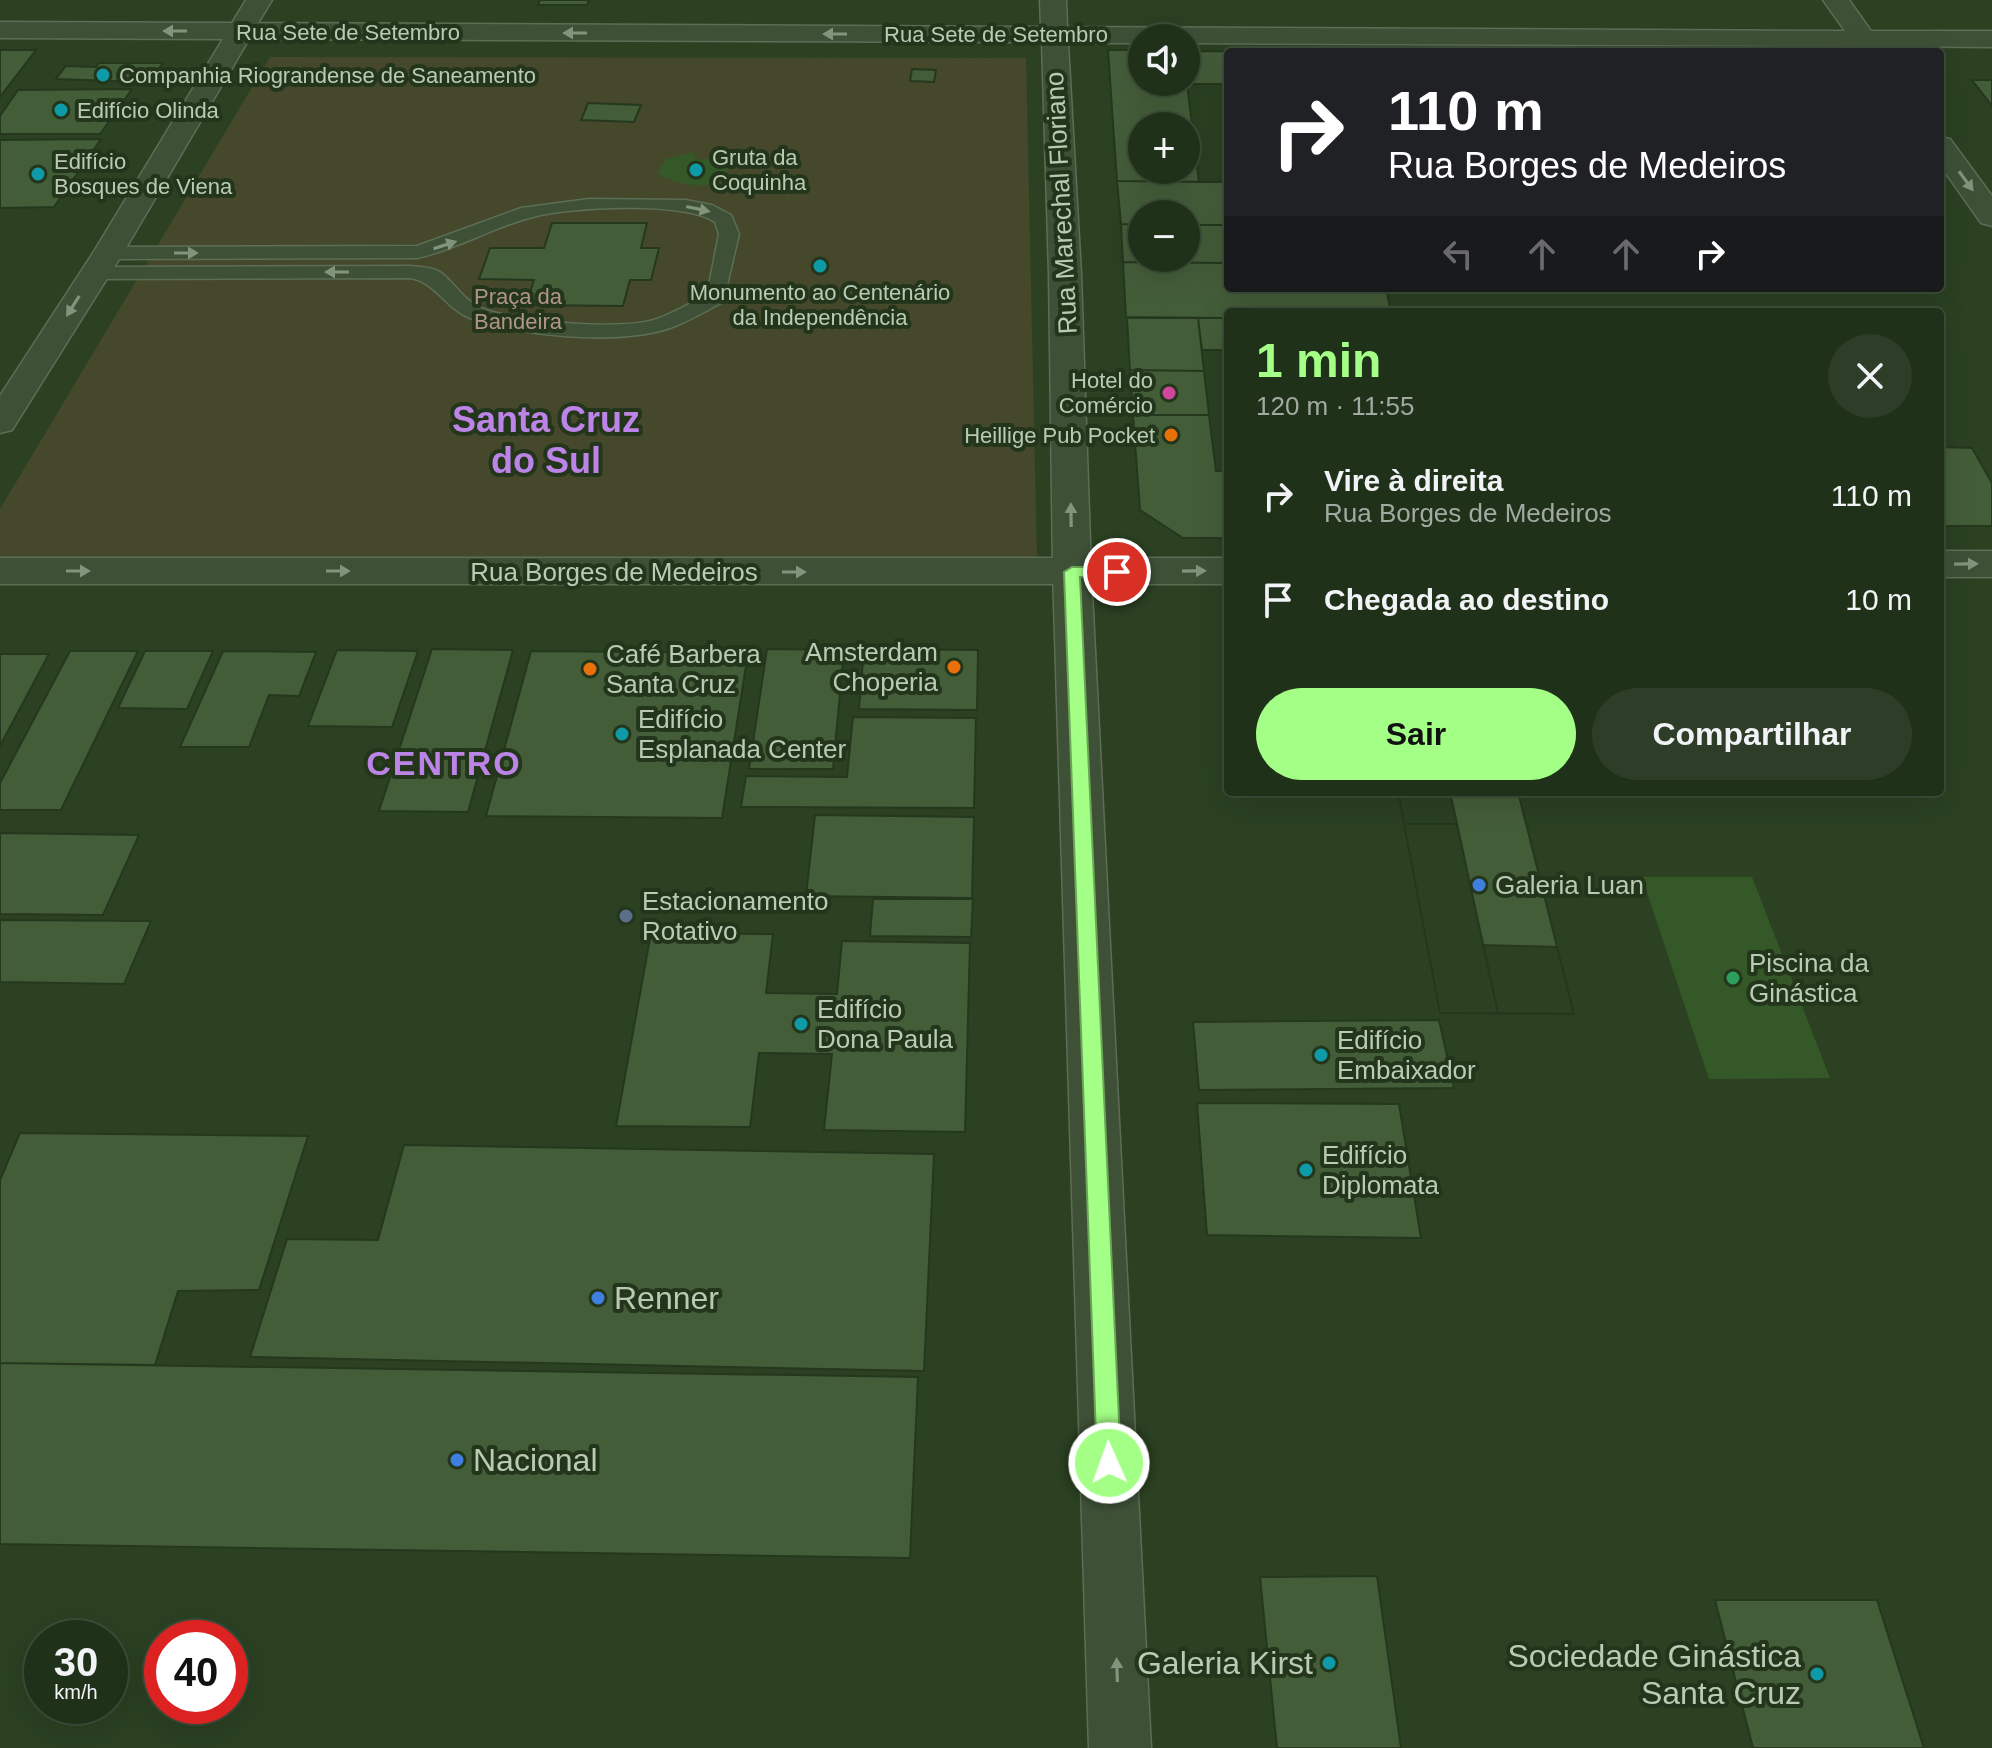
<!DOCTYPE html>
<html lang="pt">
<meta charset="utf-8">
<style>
:root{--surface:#20311a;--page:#2d3d27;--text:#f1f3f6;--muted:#a2a9a2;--line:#3d4c39;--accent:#a3ff85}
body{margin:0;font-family:Arial,sans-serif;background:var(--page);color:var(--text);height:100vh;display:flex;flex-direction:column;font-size:30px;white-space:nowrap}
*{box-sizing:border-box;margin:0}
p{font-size:26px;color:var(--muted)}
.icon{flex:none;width:44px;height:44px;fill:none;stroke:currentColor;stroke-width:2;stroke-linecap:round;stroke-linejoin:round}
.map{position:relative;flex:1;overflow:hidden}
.panel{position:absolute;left:1224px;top:308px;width:720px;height:488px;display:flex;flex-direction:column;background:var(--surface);border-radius:8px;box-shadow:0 8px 32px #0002,0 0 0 2px var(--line)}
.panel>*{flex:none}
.guide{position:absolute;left:1224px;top:48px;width:720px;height:244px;border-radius:8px;box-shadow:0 8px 32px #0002,0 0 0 2px var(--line);background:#202124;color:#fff;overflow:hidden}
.controls{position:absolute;left:1128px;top:24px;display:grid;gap:16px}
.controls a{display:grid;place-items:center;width:72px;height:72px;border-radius:50%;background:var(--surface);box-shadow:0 8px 32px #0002,0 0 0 2px var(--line);font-size:40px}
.speed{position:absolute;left:24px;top:1620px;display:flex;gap:16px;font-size:40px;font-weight:700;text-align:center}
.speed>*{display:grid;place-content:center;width:104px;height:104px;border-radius:50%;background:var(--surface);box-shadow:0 8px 32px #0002,0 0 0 2px var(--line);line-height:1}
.speed small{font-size:20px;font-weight:400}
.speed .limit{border:12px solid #d22;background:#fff;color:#111}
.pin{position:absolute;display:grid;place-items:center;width:68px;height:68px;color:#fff;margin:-34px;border:4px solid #fff;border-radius:50%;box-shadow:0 2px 8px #0007}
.me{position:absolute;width:88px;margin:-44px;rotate:358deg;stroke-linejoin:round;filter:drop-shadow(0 0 6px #0008)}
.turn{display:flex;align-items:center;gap:28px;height:168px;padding:0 32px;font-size:36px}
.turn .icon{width:104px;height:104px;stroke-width:2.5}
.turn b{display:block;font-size:56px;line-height:68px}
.lanes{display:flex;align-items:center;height:76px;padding:0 32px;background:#0003;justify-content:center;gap:40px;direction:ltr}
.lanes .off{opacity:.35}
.round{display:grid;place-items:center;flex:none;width:84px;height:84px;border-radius:42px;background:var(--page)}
.head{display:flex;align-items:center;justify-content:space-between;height:136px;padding:0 32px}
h1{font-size:48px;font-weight:800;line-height:60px;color:var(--accent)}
.button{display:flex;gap:16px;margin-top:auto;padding:16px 32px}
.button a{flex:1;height:92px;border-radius:48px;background:var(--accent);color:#111;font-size:32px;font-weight:800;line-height:92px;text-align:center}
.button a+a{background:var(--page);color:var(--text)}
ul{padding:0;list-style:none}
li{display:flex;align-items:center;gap:24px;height:104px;padding:0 32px}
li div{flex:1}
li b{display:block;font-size:30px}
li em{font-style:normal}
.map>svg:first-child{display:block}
.green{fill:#45482b}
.water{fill:#345827}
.building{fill:#445d39;stroke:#25381e;stroke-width:2;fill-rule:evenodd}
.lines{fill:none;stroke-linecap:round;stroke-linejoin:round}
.service-casing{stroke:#5c6e55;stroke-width:3}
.minor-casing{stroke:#5c6e55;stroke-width:3}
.tertiary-casing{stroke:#5c6e55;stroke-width:3}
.service{fill:#3e5137;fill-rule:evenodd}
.minor{fill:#3e5137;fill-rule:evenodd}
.tertiary{fill:#3e5137;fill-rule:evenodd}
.oneway{fill:#82947b}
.route{fill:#a3ff85;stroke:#6aa656;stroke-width:2}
.culture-dot{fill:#0f9aa8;stroke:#23361c;stroke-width:3}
.hotel-dot{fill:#d1479c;stroke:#23361c;stroke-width:3}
.food-dot{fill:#e8710a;stroke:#23361c;stroke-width:3}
.shop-dot{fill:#3f7fe0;stroke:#23361c;stroke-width:3}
.service-dot{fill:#5c6f8a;stroke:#23361c;stroke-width:3}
.leisure-dot{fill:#2e9e5b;stroke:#23361c;stroke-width:3}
.labels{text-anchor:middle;stroke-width:8;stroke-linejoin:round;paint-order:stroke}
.far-street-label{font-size:22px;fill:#b9cbb3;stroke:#23361c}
.far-poi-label{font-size:22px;fill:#b9cbb3;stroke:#23361c;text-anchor:start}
.far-park-label{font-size:22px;fill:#b19686;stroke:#23361c}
.street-label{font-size:26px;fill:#b9cbb3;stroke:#23361c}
.poi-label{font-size:26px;fill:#b9cbb3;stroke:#23361c;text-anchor:start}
.near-poi-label{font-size:32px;fill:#b9cbb3;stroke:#23361c;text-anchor:start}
.district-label{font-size:34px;font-weight:bold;letter-spacing:2px;fill:#bc84e7;stroke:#23361c}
.far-town-label{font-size:36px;font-weight:bold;fill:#bc84e7;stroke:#23361c}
</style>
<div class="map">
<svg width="1992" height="1748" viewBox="0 0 1992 1748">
<rect width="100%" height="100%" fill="#2b4122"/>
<path class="green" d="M270,57L1026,58L1037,560L0,559V509Z"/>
<path class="water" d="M693,152L697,160L724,157L728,174L725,179C702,191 678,185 657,173L666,159Z
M1642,877H1752L1830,1078L1709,1079Z"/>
<path class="building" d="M540,0H589L587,5H538Z
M0,50H36L0,97Z
M1108,50H1142V82H1186V51L1321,52H1228V84H1187L1199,182L1117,181ZM1142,126H1186V170H1142Z
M99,63H163L157,71H151L143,82L56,79L66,66L96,67Z
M912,69L936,70L934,82L910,81Z
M1972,80H1992V106Z
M132,89L100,134H0V116L18,90Z
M588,103L641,105L634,122L581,120Z
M101,139L54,207L0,208V140Z
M1117,181L1228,182V225H1186V214H1142V225L1121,224Z
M552,223H647L641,248H659L651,280H630L623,306L526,305L534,280L479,279L490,248H544Z
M1121,224L1142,225V258H1186V225H1228V263L1123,262Z
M1123,262L1228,263V288H1386L1391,312H1228V318L1126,317Z
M1127,318H1198L1204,371L1130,370Z
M1198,318H1228V350H1202Z
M1130,370L1204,371L1209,415H1133Z
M1133,415H1209L1216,471H1228V538H1183L1140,510Z
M1940,447L1972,448L1992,483V526H1944L1940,518Z
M432,649L513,650L468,812L379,811Z
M767,649L844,650L833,769H749Z
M864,649L978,650L977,710L859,709Z
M337,650L418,651L392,727L308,726Z
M70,651H138L61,810H0V783Z
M145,651H213L187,709L118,708Z
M223,651L316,652L299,696L269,695L249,747H180Z
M531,651L748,653L722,818L486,816Z
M0,654H49L0,746Z
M853,717L976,718L974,808L741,807L746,776L847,777Z
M1398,792H1518L1574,1014L1440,1013Z
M1398,792H1450L1457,824H1404Z
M815,815L974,817L972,898L806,896Z
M1404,824H1457L1498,1013H1440Z
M0,833L139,835L103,915L0,914Z
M873,899H973L971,937L870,936Z
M0,920L151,921L124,984L0,982Z
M651,933L773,934L766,993L837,994L842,941L970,943L965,1132L824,1130L832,1054L759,1053L750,1127L616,1126Z
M1483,945L1557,947L1574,1014L1498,1013Z
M1439,1020L1454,1088L1199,1090L1193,1022Z
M1197,1103L1399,1104L1421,1238L1207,1235Z
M20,1133L308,1136L259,1290L178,1291L155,1365L0,1363V1180Z
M404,1145L934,1154L924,1371L250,1357L287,1239L378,1240Z
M0,1363L918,1377L910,1558L0,1544Z
M1377,1576L1401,1748H1277L1260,1577Z
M1715,1600H1877L1924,1748H1753Z"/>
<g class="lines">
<defs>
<path id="service" d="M589,199L685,200L712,205L731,215L739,234L723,302C705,311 686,323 667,329C614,345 522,336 470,318C446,309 436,282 410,278L95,279L85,273L95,267L410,266C419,267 432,267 440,272C455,283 463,300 481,308C515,322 623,331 657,319C674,313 690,303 707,295L719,234L715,222C683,201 571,207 533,217C493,227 458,249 417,258L108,259L98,253L108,247L417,246L521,208Z"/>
<path id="minor" d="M1940,551H1992V577H1940Z
M0,558H1228V584H0Z"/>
<path id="tertiary" d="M246,0H272L258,23L1041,27L1040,0H1066L1067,27L1845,31L1823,0H1849L1871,31H1992V47L1882,46L1886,52H1860L1856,46L1186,43V38H1142V43H1068L1081,274L1091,572L1151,1748H1089L1053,572L1049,274L1042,42L249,39L123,253L17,422L12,430L0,433V396L93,253L223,39L0,38V22L232,23Z
M1940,137L1950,139L1992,196V226L1981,223L1940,165Z"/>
</defs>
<use href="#service" class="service-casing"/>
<use href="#minor" class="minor-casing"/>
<use href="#tertiary" class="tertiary-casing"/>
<use href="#service" class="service"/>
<use href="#minor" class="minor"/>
<use href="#tertiary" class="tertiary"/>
</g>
<defs><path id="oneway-solid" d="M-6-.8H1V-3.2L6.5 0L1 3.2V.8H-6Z" transform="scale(2)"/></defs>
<g class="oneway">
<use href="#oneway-solid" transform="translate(175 31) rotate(-180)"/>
<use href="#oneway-solid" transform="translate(575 33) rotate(-180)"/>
<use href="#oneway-solid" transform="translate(835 34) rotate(-180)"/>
<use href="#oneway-solid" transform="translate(1966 181) rotate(54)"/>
<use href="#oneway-solid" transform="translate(698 209) rotate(12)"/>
<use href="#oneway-solid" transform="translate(445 245) rotate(-18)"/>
<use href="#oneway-solid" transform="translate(186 253)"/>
<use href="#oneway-solid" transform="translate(337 272) rotate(180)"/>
<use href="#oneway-solid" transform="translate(73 306) rotate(122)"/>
<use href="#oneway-solid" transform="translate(1071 515) rotate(-91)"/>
<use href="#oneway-solid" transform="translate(1966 564) rotate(-1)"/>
<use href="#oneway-solid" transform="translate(78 571)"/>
<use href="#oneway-solid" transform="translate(338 571)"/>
<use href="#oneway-solid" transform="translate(1194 571) rotate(-1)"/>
<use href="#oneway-solid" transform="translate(794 572)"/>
<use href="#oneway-solid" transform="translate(1117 1670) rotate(-92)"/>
</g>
<path class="route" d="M1072,567H1117L1125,572L1117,577H1080L1121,1463L1117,1471L1109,1474L1101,1471L1097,1463L1064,572Z"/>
<g class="culture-dot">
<circle cx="103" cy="75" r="8"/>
<circle cx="61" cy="110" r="8"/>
<circle cx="696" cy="170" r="8"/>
<circle cx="38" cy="174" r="8"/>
<circle cx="820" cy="266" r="8"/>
<circle cx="622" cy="734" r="8"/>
<circle cx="801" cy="1024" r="8"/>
<circle cx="1321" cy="1055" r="8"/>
<circle cx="1306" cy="1170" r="8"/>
<circle cx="1329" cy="1663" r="8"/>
<circle cx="1817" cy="1674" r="8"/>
</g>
<circle class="hotel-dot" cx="1169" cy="393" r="8"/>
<g class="food-dot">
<circle cx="1171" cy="435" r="8"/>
<circle cx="954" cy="667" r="8"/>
<circle cx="590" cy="669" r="8"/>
</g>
<g class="shop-dot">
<circle cx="1479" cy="885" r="8"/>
<circle cx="598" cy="1298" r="8"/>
<circle cx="457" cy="1460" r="8"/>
</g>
<circle class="service-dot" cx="626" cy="916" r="8"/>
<circle class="leisure-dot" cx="1733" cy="978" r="8"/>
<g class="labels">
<g class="far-street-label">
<text x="348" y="40">Rua Sete de Setembro</text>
<text x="996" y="42">Rua Sete de Setembro</text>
</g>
<g class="far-poi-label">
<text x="119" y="83">Companhia Riograndense de Saneamento</text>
<text x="77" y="118">Edifício Olinda</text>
<text x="712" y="165">Gruta da<tspan x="712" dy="25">Coquinha</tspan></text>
<text x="54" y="169">Edifício<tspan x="54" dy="25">Bosques de Viena</tspan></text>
<text x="820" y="300" text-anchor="middle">Monumento ao Centenário<tspan x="820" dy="25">da Independência</tspan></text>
<text x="1153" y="388" text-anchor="end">Hotel do<tspan x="1153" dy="25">Comércio</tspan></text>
<text x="1155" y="443" text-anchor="end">Heillige Pub Pocket</text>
</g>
<g class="far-park-label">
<text x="518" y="304">Praça da<tspan x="518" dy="25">Bandeira</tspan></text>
</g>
<g class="street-label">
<text transform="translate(1061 203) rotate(-93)" y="9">Rua Marechal Floriano</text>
<text x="614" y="581">Rua Borges de Medeiros</text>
</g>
<g class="poi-label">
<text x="938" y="661" text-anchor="end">Amsterdam<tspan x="938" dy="30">Choperia</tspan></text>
<text x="606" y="663">Café Barbera<tspan x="606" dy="30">Santa Cruz</tspan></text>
<text x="638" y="728">Edifício<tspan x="638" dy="30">Esplanada Center</tspan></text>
<text x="1495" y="894">Galeria Luan</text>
<text x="642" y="910">Estacionamento<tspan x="642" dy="30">Rotativo</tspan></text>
<text x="1749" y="972">Piscina da<tspan x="1749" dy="30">Ginástica</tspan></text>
<text x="817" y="1018">Edifício<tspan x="817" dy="30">Dona Paula</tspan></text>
<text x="1337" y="1049">Edifício<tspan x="1337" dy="30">Embaixador</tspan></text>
<text x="1322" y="1164">Edifício<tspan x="1322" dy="30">Diplomata</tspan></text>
</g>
<g class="near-poi-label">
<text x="614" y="1309">Renner</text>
<text x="473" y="1471">Nacional</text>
<text x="1801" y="1667" text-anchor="end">Sociedade Ginástica<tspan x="1801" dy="37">Santa Cruz</tspan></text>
<text x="1313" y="1674" text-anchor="end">Galeria Kirst</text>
</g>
<g class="district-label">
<text x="444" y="775">CENTRO</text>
</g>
<g class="far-town-label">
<text x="546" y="432">Santa Cruz<tspan x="546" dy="41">do Sul</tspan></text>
</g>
</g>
</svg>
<div class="controls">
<a><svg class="icon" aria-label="sound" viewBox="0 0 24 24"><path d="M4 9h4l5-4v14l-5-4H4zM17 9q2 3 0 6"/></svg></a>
<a>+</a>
<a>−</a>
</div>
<div class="speed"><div>30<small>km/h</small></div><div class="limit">40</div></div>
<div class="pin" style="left:1117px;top:572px;background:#d93025"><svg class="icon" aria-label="arrive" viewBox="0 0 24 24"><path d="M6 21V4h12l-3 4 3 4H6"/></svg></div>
<svg class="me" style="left:1109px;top:1463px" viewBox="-20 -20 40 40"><circle r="17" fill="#a3ff85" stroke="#fff" stroke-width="3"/><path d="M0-11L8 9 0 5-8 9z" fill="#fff"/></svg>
<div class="guide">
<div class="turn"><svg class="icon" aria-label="right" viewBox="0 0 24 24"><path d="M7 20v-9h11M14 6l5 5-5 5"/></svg><div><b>110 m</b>Rua Borges de Medeiros</div></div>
<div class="lanes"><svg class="icon off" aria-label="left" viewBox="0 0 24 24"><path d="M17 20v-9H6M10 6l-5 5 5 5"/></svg><svg class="icon off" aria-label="ahead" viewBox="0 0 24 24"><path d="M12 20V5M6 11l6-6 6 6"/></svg><svg class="icon off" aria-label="ahead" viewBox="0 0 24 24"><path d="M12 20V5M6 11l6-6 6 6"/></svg><svg class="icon" aria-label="right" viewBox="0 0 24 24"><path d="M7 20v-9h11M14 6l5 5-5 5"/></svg></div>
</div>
<section class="panel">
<div class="head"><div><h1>1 min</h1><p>120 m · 11:55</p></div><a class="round"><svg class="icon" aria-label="close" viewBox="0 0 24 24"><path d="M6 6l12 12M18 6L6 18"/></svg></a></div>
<ul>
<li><svg class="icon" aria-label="right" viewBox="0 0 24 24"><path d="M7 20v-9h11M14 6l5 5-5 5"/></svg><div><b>Vire à direita</b><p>Rua Borges de Medeiros</p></div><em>110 m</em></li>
<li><svg class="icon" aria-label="arrive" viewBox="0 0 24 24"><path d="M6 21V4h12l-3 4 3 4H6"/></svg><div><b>Chegada ao destino</b></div><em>10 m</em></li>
</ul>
<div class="button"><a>Sair</a><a>Compartilhar</a></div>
</section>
</div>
